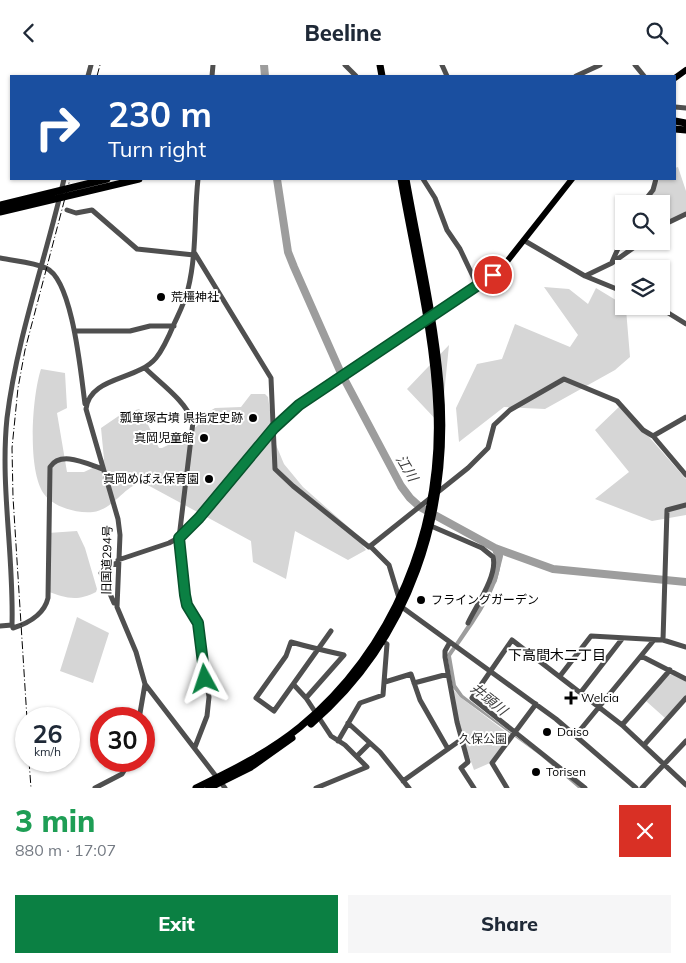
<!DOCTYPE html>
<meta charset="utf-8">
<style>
:root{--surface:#fff;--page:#f6f6f7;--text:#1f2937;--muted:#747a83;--accent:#0b8043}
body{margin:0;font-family:Mulish,"Noto Sans JP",sans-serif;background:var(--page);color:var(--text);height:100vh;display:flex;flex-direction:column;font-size:19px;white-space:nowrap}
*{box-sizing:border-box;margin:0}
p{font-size:16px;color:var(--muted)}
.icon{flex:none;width:28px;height:28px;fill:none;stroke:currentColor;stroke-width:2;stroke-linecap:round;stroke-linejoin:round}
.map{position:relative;height:723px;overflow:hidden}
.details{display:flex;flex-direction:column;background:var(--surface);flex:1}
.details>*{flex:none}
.hud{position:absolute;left:10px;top:10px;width:666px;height:105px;border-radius:0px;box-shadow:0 1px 4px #0004;background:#1a4fa0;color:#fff;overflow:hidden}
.tools{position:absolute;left:615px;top:130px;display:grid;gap:10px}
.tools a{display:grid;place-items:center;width:55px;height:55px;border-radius:0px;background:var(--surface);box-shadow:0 1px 4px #0004;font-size:25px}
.speed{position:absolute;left:15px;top:642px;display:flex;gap:10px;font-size:25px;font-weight:700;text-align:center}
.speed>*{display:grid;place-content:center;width:65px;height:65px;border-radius:50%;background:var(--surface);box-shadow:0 1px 4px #0004;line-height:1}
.speed small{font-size:12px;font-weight:400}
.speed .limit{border:8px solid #d22;background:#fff;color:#111}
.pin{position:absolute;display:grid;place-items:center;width:42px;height:42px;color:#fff;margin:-21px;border:2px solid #fff;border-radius:50%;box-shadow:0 1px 5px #0007}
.me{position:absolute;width:55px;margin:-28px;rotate:355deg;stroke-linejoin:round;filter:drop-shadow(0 0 4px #0008)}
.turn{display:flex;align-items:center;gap:18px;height:105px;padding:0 15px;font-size:22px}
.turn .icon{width:65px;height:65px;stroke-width:2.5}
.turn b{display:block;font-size:35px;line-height:42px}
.round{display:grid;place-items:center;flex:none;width:52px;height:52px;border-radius:0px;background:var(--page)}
.summary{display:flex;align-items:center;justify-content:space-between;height:85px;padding:0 15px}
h1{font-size:30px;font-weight:800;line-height:38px;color:#1e9e55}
.cta{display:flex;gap:10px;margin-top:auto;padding:10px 15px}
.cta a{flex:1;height:58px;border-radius:0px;background:var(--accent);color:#fff;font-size:20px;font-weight:800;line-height:58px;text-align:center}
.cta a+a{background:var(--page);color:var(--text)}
header{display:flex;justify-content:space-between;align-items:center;height:65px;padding:0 15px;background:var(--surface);font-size:22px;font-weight:800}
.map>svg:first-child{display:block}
.green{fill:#d6d6d6}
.water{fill:#9d9d9d}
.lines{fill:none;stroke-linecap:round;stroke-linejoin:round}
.river{stroke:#9d9d9d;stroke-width:8}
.minor{stroke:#4f4f4f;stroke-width:5}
.major{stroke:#000;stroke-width:6}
.highway{stroke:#000;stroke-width:7}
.rail{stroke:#000;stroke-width:1;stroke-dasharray:8 2.5 1 2.5;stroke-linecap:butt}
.route-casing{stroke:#07532c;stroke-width:12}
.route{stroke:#0b8043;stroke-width:9}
.poi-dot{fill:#000;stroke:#fff;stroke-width:2}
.labels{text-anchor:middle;stroke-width:4;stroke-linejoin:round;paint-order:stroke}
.poi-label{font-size:12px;fill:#000;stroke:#fff;text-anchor:start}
.street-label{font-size:12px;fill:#000;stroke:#fff}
.park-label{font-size:12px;fill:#2d2d2d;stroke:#fff}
.water-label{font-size:14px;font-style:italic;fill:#3e3e3e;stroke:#fff}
.neighbourhood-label{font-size:14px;fill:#000;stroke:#fff}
</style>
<header><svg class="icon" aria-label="back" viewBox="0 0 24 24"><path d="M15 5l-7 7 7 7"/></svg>Beeline<svg class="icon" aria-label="search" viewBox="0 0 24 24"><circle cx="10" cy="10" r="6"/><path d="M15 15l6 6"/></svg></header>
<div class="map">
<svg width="686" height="723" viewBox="0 0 686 723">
<rect width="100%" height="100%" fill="#fff"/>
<path class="green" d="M678,102L686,126V151L661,163V139H643L660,114H675V103Z
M544,222L569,224L588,239L596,223L624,240L626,244L630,292L615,305L545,344L504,342L459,377L456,343L477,299L502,294L515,259L570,282L578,270Z
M449,280L441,360L407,324Z
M41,304L65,308L67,343L57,348L67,407H84L101,399L104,394L101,363L120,350L139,344L142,347L159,383H162L184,372L197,361L210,346L215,343L241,342L251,329H265L268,332L274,375L284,399L303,422L353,466L366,485L348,495L295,466L286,514L253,497L251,476L142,417C123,422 114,444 93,447C78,449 53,442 44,429C27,406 32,331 41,304Z
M621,340L686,414V450L652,456L595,434L629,407L595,365Z
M77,466L85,483L97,524L96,527C77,537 65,533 47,526L48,468Z
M77,552L109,568L93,618L60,606Z
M672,609L686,615V630L665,653L646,636L668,610Z
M452,623L460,632L510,670L490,698L474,705L457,657Z"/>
<path class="water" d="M491,484L500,489C506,518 468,567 451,591L456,620L463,630L582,723H578L541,691L460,632L453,623L447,590C458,575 499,514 498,498C498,493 494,489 491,484Z"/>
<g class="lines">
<path class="river" d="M264,0L265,11
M277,114L288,187L294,202L340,306L401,421L410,433L420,442L495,483L553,504L686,517
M493,515L499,491L497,487"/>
<path class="minor" d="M345,0L356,11
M442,0L447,11
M635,0L644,11
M88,11L91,0
M212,11L213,0
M576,11L600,0
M675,42L686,43
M423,114L435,133L447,165L460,184L478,222
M642,139L653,125L656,114
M67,145L76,148L92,145L137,184L194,190
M661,161L686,149
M525,176L585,211L624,227
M194,187L271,313L275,404L293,421L369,482L468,403L488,383L494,360L510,345L564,314L617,336L643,365L653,371L686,410
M0,193C14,196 33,197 46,203C73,215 81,311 85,339
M612,197L624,170
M585,211L612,198L643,176
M657,241L686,259
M75,266H130L150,261H174
M145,303C161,319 185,335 193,357L179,473L185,530L187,540L198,559L209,632L207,651L195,682
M653,371L686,352
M431,461L482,483L493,492C498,510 476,541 468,558
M370,481L389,500L399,533
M118,495L169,478L182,471L286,351L299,340L426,256
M117,538H114L101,508L104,502L118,498
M399,540L556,654L636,723
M0,561L12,560C14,491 0,421 7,353C17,272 46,193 64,114
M13,563C29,558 44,550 48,533L50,402C61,385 87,399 103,404
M663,575L667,445L686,440
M450,577L445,586V592L457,657L468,697L461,703L474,723
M641,591L686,614
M560,611L591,571L663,575L686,582
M385,617L411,609L420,635L448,684
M414,618L448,609
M145,619L225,723
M294,620L306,633L344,590C326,586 309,582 291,577L286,591L256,633L274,646L331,566
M581,627L622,574
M306,633L331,671L345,680L367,702L316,723
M139,654L145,619L136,587L117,542L120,470L118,454L86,344C90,311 137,316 156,293C164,283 169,271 174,259C179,248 185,237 188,224C197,188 194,150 198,114
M348,658L380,687L409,723
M622,660L670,605
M576,670L654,575
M338,676L360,638L383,630L387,579L383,577
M644,680L686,633
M358,690L370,678
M403,716L462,674
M95,723L122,709L130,696
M507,723L492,698L536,639
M585,723L472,633L512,575L622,660L686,720
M642,723L686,676"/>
<path class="major" d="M675,13L686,5
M428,255L478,222L501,204L572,114"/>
<path class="highway" d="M380,0L382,11
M675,56L686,58
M675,64L686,65
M0,140L107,114
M0,147L139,114
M311,659C410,574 451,447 440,319C434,250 418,182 406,114
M196,723C233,705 268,688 300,662C394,584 442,465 437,345C434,267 414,190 401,114
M209,723L251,702L292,673"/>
<path class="rail" d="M97,11L100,0
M27,654L13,432L12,383L18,323L25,285L70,114
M29,696L31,723"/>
</g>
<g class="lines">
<defs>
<path id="route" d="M205,614L198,558L187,540L185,530L179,473L199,453L274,363L299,340L493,210"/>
</defs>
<use href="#route" class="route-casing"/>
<use href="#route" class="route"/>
</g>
<g class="poi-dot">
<circle cx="161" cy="232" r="5"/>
<circle cx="253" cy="353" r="5"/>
<circle cx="204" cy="373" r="5"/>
<circle cx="209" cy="414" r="5"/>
<circle cx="421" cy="535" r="5"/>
<path d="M568.5 625.5h5v5h5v5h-5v5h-5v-5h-5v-5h5z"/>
<circle cx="547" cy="667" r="5"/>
<circle cx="536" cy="707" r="5"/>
</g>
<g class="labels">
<g class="poi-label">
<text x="171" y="236">荒橿神社</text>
<text x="243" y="357" text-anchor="end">瓢箪塚古墳 県指定史跡</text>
<text x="194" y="377" text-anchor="end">真岡児童館</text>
<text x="199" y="418" text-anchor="end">真岡めばえ保育園</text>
<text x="431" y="539">フライングガーデン</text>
<text x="581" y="637">Welcia</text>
<text x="557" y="671">Daiso</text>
<text x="546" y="711">Torisen</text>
</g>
<g class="street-label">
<text transform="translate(107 495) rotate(-89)" y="4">旧国道294号</text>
</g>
<g class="park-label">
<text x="483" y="678">久保公園</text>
</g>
<g class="water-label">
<text transform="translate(407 403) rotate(59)" y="5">江川</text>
<text transform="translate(489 634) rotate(39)" y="5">井頭川</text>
</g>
<g class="neighbourhood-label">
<text x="557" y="595">下高間木二丁目</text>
</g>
</g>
</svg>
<div class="tools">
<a><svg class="icon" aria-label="search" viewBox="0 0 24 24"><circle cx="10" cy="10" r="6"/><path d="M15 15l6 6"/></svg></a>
<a><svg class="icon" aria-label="layers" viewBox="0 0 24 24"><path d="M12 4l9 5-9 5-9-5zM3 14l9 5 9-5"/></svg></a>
</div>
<div class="speed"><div>26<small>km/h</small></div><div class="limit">30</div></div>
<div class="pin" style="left:493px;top:210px;background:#d93025"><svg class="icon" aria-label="arrive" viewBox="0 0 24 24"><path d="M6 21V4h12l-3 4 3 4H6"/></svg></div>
<svg class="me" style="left:205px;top:614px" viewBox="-20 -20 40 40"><path d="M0-17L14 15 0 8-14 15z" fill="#0b8043" stroke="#fff" stroke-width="4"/></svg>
<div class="hud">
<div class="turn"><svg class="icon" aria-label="right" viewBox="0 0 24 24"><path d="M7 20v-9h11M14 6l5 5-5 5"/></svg><div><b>230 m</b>Turn right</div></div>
</div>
</div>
<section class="details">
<div class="summary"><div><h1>3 min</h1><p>880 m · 17:07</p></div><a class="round" style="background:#d93025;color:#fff"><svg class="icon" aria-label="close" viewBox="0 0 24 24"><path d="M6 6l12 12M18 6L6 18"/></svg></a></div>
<div class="cta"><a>Exit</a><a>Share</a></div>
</section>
